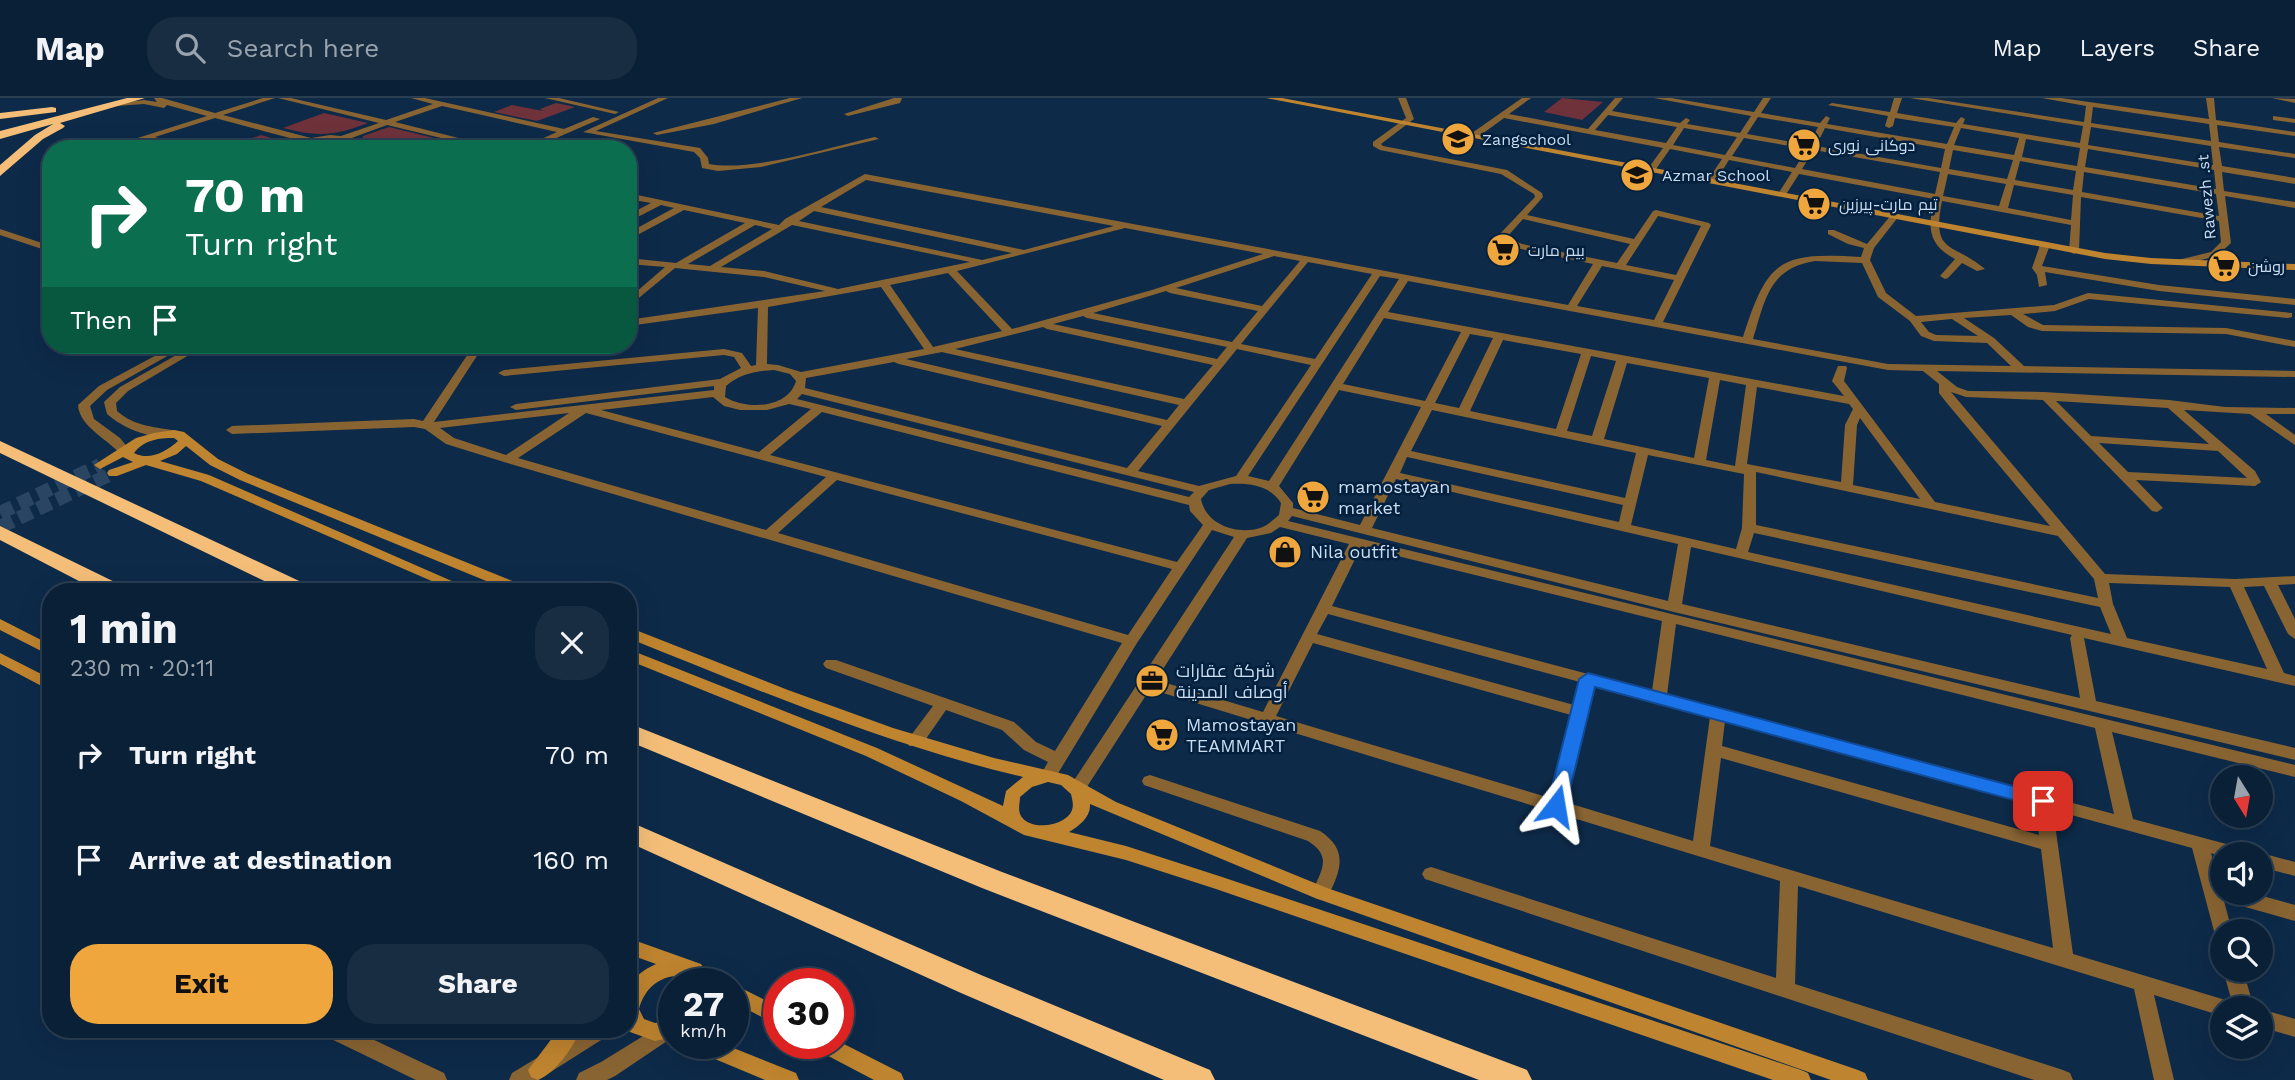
<!DOCTYPE html>
<meta charset="utf-8">
<style>
:root{--surface:#0a2037;--page:#182d42;--text:#f1f3f6;--muted:#99a3ad;--line:#2a3e52;--accent:#efa73d}
body{margin:0;font-family:"Work Sans",Cairo,sans-serif;background:var(--page);color:var(--text);height:100vh;display:flex;flex-direction:column;font-size:26px;white-space:nowrap}
*{box-sizing:border-box;margin:0}
p{font-size:23px;color:var(--muted)}
.icon{flex:none;width:38px;height:38px;fill:none;stroke:currentColor;stroke-width:2;stroke-linecap:round;stroke-linejoin:round}
.map{position:relative;flex:1;overflow:hidden}
.drawer{position:absolute;left:42px;top:485px;width:595px;height:455px;display:flex;flex-direction:column;background:var(--surface);border-radius:28px;box-shadow:0 7px 28px #0002,0 0 0 2px var(--line)}
.drawer>*{flex:none}
.banner{position:absolute;left:42px;top:42px;width:595px;height:214px;border-radius:28px;box-shadow:0 7px 28px #0002,0 0 0 2px var(--line);background:#0b6e4f;color:#fff;overflow:hidden}
.needle{width:46px;rotate:169deg}
.controls{position:absolute;left:2210px;top:667px;display:grid;gap:14px}
.controls a{display:grid;place-items:center;width:63px;height:63px;border-radius:50%;background:var(--surface);box-shadow:0 7px 28px #0002,0 0 0 2px var(--line);font-size:35px}
.speed{position:absolute;left:658px;top:870px;display:flex;gap:14px;font-size:35px;font-weight:700;text-align:center}
.speed>*{display:grid;place-content:center;width:91px;height:91px;border-radius:50%;background:var(--surface);box-shadow:0 7px 28px #0002,0 0 0 2px var(--line);line-height:1}
.speed small{font-size:18px;font-weight:400}
.speed .limit{border:10px solid #d22;background:#fff;color:#111}
.pin{position:absolute;display:grid;place-items:center;width:60px;height:60px;color:#fff;margin:-30px;border-radius:14px;box-shadow:0 4px 10px #0006}
.me{position:absolute;width:77px;margin:-38px;rotate:14deg;stroke-linejoin:round;filter:drop-shadow(0 0 5px #0008)}
.turn{display:flex;align-items:center;gap:24px;height:147px;padding:0 28px;font-size:32px}
.turn .icon{width:91px;height:91px;stroke-width:2.5}
.turn b{display:block;font-size:49px;line-height:60px}
.then{display:flex;align-items:center;height:66px;padding:0 28px;background:#0003;gap:14px;font-size:26px}
.round{display:grid;place-items:center;flex:none;width:74px;height:74px;border-radius:28px;background:var(--page)}
.headline{display:flex;align-items:center;justify-content:space-between;height:119px;padding:0 28px}
h1{font-size:42px;font-weight:700;line-height:52px}
.action{display:flex;gap:14px;margin-top:auto;padding:14px 28px}
.action a{flex:1;height:80px;border-radius:28px;background:var(--accent);color:#111;font-size:28px;font-weight:700;line-height:80px;text-align:center}
.action a+a{background:var(--page);color:var(--text)}
ul{padding:0;list-style:none}
li{display:flex;align-items:center;gap:21px;height:105px;padding:0 28px}
li div{flex:1}
li b{display:block;font-size:26px}
li em{font-style:normal}
header{display:flex;align-items:center;gap:42px;box-sizing:border-box;height:98px;padding:0 35px;background:var(--surface);border-bottom:2px solid var(--line)}
header strong{font-size:33px}
nav{display:flex;gap:38px;margin-inline-start:auto;font-size:24px}
.search{width:490px;height:63px;background:var(--page);display:flex;align-items:center;gap:18px;box-sizing:border-box;padding:0 24px;border-radius:28px;color:var(--muted);font-size:26px}
.map>svg:first-child{display:block}
.green{fill:#6f323b}
.lines{fill:none;stroke-linecap:round;stroke-linejoin:round}
.secondary-tunnel{stroke:#294562;stroke-width:14;stroke-dasharray:14 7;stroke-linecap:butt}
.street{fill:#896433;fill-rule:evenodd}
.secondary{fill:#bf842f;fill-rule:evenodd}
.highway{fill:#f4be78;fill-rule:evenodd}
.route{fill:#1a73e8;stroke:#114b97;stroke-width:2}
.labels{text-anchor:middle;stroke-width:5;stroke-linejoin:round;paint-order:stroke}
.far-poi-label{font-size:16px;fill:#cadcf0;stroke:#03203e;text-anchor:start}
.far-street-label{font-size:16px;fill:#cadcf0;stroke:#03203e}
.poi-label{font-size:18px;fill:#cadcf0;stroke:#03203e;text-anchor:start}
</style>
<header>
<strong>Map</strong>
<div class="search"><svg class="icon" aria-label="search" viewBox="0 0 24 24"><circle cx="10" cy="10" r="6"/><path d="M15 15l6 6"/></svg>Search here</div>
<nav><a>Map</a><a>Layers</a><a>Share</a></nav>
</header>
<div class="map">
<svg width="2295" height="982" viewBox="0 0 2295 982">
<rect width="100%" height="100%" fill="#0d2a49"/>
<path class="green" d="M1562,0L1603,4L1582,22L1544,14Z
M556,5L575,9L537,23L494,14L512,7L543,13L540,11Z
M324,15L368,25C335,38 317,39 283,30Z
M389,29L438,41L412,51L357,48L362,43L363,38Z
M261,37L292,46L286,51H220Z"/>
<g class="lines">
<path class="secondary-tunnel" d="M0,415L100,367
M0,429L113,375"/>
<path class="street" d="M154,0H162L215,15L263,0H275L223,17L311,40L330,37L341,38L379,25L278,0H291L386,22L433,6L411,0H425L564,31L593,19L600,21L531,51H519L557,34L442,8L395,24L502,51H487L387,27L349,41L351,45L342,51H332L342,43C321,37 314,51 297,51L305,44L215,20L155,39L194,51C178,51 164,43 148,42C135,41 119,51 103,51L207,18L167,7L164,10L144,6L116,8L112,6L144,2L157,4Z
M545,0H559L619,14L615,16Z
M658,0H668L596,33L700,50L708,60L709,66C752,74 831,49 875,39L879,41L761,69L718,73L702,70L700,60L694,54L583,34Z
M790,0H802L714,26L657,37L653,35Z
M894,0H902L900,5L848,18L844,16Z
M1398,0H1406L1414,21L1381,46L1383,48L1507,72L1542,95L1543,99L1527,117L1634,141L1653,113L1656,112L1709,125L1711,127L1663,224L1743,239C1768,161 1780,154 1861,159L1864,150L1848,146L1828,136V132H1834L1867,146L1892,116L1895,115L1899,118L1874,150L1870,162L1886,195L1916,218L2054,207L2088,195L2292,215V219L2288,220L2089,201L2055,213L2023,216L2043,227L2226,230L2295,243V249L2226,236L2042,233L2028,229L2011,217L1964,220L1994,240L2024,268L2295,273V279L1937,273L1957,289L1968,293L2044,294L2169,302L2225,309L2295,310V316H2266L2295,337V347L2250,316L2184,312L2255,373L2261,384L2255,388L2136,382L2163,410L2157,414L2152,413L2043,302L1966,299L1951,294L2105,476L2235,481L2295,478V486L2278,487L2295,521V541L2288,536L2264,488L2244,489L2284,575L2295,578V588L2084,540L2096,603L2295,650V662L1674,514L1292,418L1288,423L2295,667V679L2112,634L2133,721L2245,751L2248,756H2222V759L2211,755L2219,787L2222,788V794H2248L2295,807V823L2224,803L2232,833H2222V841L2216,839L2214,833L2192,750L2053,712L2073,856L2232,904L2223,872H2243L2254,910H2222V918L2154,897L2174,982H2154L2134,891L1798,788L1795,886L2063,972L2070,975L2073,982H2034L1425,781L1422,776L1425,771L1431,769L1776,880L1780,783L1150,591L1083,695L1077,697L1071,695L1069,691L1071,687L1234,439L1212,432L1137,545L1054,682L1048,684L1042,682L1040,678L1048,664L1024,652L1002,632L946,612L921,648H909L907,644L909,640L933,608L826,570L823,566L826,562H836L1014,624L1036,644L1055,653L1122,545L504,364L446,346L425,331L414,329L232,336L226,332L232,328L414,321L423,323L474,247H484L434,324L714,292V288L516,312L510,309L516,306L720,281L741,270L734,259L724,257L504,278L498,275L504,272L724,251L742,255L751,268L756,267L758,210L628,228V222L825,193L764,179L675,170L628,209V201L665,169L628,166V160L676,165L745,125L684,112L628,142V135L674,110L661,107L628,124V117L651,105L628,101V95L779,127L785,121L865,76L1568,207L1593,166L1516,150L1496,140L1535,99L1534,96L1501,76L1380,52L1373,48V44L1406,20ZM866,82L1114,128L1024,152L821,109ZM814,113L1012,155L982,162L799,123ZM1658,118L1701,128L1676,177L1626,167ZM1523,121L1630,146L1617,165L1522,146L1507,139ZM755,127L772,131L710,168L688,166ZM792,127L970,164L838,191L764,173L721,169ZM1125,130L1263,156L1152,192L1012,231L957,173ZM1274,158L1300,163L1262,208L1176,190ZM1815,163L1862,165L1878,199L1910,223L1921,238L1934,243L1987,245L2011,268L1888,266L1753,241C1765,202 1769,170 1815,163ZM1308,164L1372,176L1315,261L1241,246ZM1602,168L1674,182L1654,222L1577,208ZM948,175L1002,233L933,249L890,187ZM1380,178L1399,181L1269,383L1248,378ZM1408,183L1888,272L1923,273L1939,286V295L1946,304L2050,428L1935,404L1844,283L1847,270L1846,268H1838L1832,283L1844,298L1388,214ZM881,189L924,251L801,274L778,267L767,266L768,209ZM1166,193L1170,195L1258,213L1232,244L1093,215ZM1083,218L1087,220L1227,249L1217,261L1053,226ZM1384,220L1461,234L1425,303L1343,286ZM1952,221L1978,238L1936,237L1929,234L1921,224ZM1043,229L1047,231L1213,267L1184,301L955,251ZM1470,236L1493,240L1459,310L1435,305ZM1503,242L1581,256L1556,331L1470,313ZM1237,251L1311,267L1236,378L1199,388L1138,373ZM942,254L946,255L1179,307L1167,322L906,261ZM1591,258L1616,263L1592,338L1567,333ZM894,264L899,266L1162,328L1127,370L805,290L806,280ZM1627,265L1709,280L1694,360L1604,341ZM774,272L790,276L796,283C788,311 746,312 725,299L726,288C740,276 755,273 774,272ZM1720,282L1746,287L1735,368L1706,362ZM1757,289L1849,306L1853,311L1845,327L1841,384L1747,366ZM1339,292L1421,309L1360,427L1293,410V405L1279,388ZM802,296L1194,394L1189,399L797,301ZM713,299L724,308L740,312H767L789,306L811,311L759,354L601,312ZM2056,303L2168,310L2209,346L2091,338ZM1432,312L1636,355L1625,400L1411,353ZM822,314L1189,407L1190,413L1203,427L1177,464L770,357ZM569,315L506,357L454,340L440,330ZM586,315L826,379L766,432L518,360ZM1860,320L1920,401L1853,387L1857,327ZM2099,345L2218,353L2247,380L2128,374ZM1648,357L1744,376L1742,430L1736,451L1631,427ZM1407,359L1623,407L1619,424L1400,375ZM1756,374L2058,438L2094,481L2098,500L1756,427ZM1396,381L1678,446L1668,503L1372,430ZM837,382L1172,471L1128,537L778,435ZM1230,386C1250,385 1269,387 1281,405L1279,417C1273,422 1267,428 1260,430C1237,437 1206,427 1201,401L1209,392ZM1280,429L1349,446L1263,614L1156,582L1247,440L1271,435ZM1754,435L2100,509L2111,536L1748,454ZM1361,449L1662,523L1652,593L1332,508ZM1691,449L2072,537L2070,540L2080,600L1682,506ZM2109,485L2230,489L2267,571L2127,540L2113,506ZM1328,516L1580,584L1574,607L1317,536ZM1676,526L2095,630L2114,716L1667,597ZM1313,545L1571,617L1550,700L1276,618ZM1594,588L1710,619L1693,743L1565,704ZM1725,623L2035,708L2039,737L1722,648ZM1721,660L2041,751L2053,850L1710,748Z
M1522,0H1531L1509,16L1588,31L1615,0H1623L1612,13L1680,25L1686,20L1690,22L1687,26L1740,35L1751,18L1654,0H1671L1754,14L1763,0H1771L1761,15L1820,25L1826,18L1830,20L1827,26L1947,46L1954,29L1895,20L1893,28L1889,30L1885,28L1888,18L1828,7L1832,5L1890,14L1894,0H1902L1897,15L1956,25L1961,19L1965,21L1963,26L2080,45L2083,28L1910,0H1928L2084,24L2086,8L2042,0H2061L2209,21L2206,0H2214L2216,22L2295,34V38L2217,27L2219,44L2295,56V60L2219,49L2222,68L2295,80V86L2222,74L2224,93L2295,104V110L2225,98L2231,145L2217,158L2181,167L2176,164L2178,162L2211,154L2221,144L2219,123L2081,99L2079,153L2074,156L2069,153L2071,127L1942,103C1931,157 1953,144 1985,171L1977,173L1962,165L1948,180L1945,181L1940,178L1955,161C1927,146 1928,129 1934,101L1799,76L1785,98L1782,99L1778,96L1792,74L1729,62L1715,84L1712,85L1708,82L1722,61L1670,51L1654,74H1651L1647,72L1663,50L1504,20L1478,39H1472V35ZM2093,9L2209,26L2211,43L2091,25ZM1608,17L1677,29L1666,45L1595,32ZM1758,19L1818,29L1809,47L1747,36ZM2091,29L2211,48L2213,67L2088,47ZM1684,30L1737,39L1725,57L1673,47ZM1825,30L1945,51L1941,70L1816,48ZM1961,30L2019,40L2014,57L1954,47ZM1744,40L1807,51L1795,70L1732,58ZM2026,41L2080,50L2077,68L2022,59ZM2088,51L2214,72L2216,91L2085,69ZM1814,52L1940,74L1935,96L1802,71ZM1953,52L2013,62L2007,81L1949,71ZM2020,63L2076,73L2073,92L2015,82ZM2084,74L2216,96L2219,118L2082,94ZM1948,76L2006,86L1999,108L1943,98ZM2014,87L2073,97L2071,122L2008,110Z
M2272,0L2295,1V5Z
M2273,18L2295,21V25L2273,22Z
M0,131L51,148V154L0,137Z
M2045,144L2050,147L2042,168L2159,187L2295,201V207L2159,193L2045,174L2047,187L2039,189L2037,177L2032,170L2040,147Z
M175,247H187L107,292L90,308L94,321L120,340L133,356L131,359H123C110,342 79,329 78,307L99,288Z
M194,247H206L128,293L116,305L117,313C135,329 156,329 178,333V339C154,342 125,332 107,316L104,304L120,289Z
M1150,677L1320,733C1349,752 1341,773 1327,800L1321,802L1315,800L1312,795C1321,772 1333,759 1308,743L1144,687L1142,683L1144,679Z
M2261,755L2295,764V778L2261,769V756H2258Z
M2261,911L2295,921V939L2261,929Z
M666,924L673,927V939L615,978L607,982H576L579,975L601,964Z
M320,931H351L444,975L447,982H416L323,937Z
M585,931H612L609,937L538,982H509L512,975Z"/>
<path class="secondary" d="M1266,0H1282L2105,155L2151,160L2295,166V172L2151,166L2105,161Z
M174,332L184,334L218,361L248,376L532,491L534,494H513L240,382L210,367L186,348L177,356L160,363L209,377L477,494H457L201,383L146,367L117,378H109L107,375L109,372L133,364L123,359L100,371L94,367L136,340L154,335ZM174,340L178,343C166,354 149,363 134,355C144,342 158,340 174,340Z
M0,521L51,547V558L0,532Z
M628,529L788,592L893,630L994,660L1068,677L1116,704L1327,790L1858,972L1865,975L1868,982H1831L1315,800L1090,706C1091,719 1079,728 1069,734L1126,748L1219,778L1801,972L1808,975L1811,982H1773L1216,791L1126,762L1024,737L961,703L866,658L628,562V551L877,650L1003,708L1006,693L1023,679C887,647 758,592 628,540ZM1048,684L1061,687L1071,696C1072,701 1074,707 1072,712C1066,729 1027,734 1020,716C1018,711 1020,704 1020,699L1032,689Z
M0,555L51,581V593L0,566Z
M628,840L701,866L714,886H693L688,879C664,874 645,888 639,911L644,921L655,925L674,921V939L655,943L630,934L628,931C628,898 621,882 656,866L628,856Z
M733,886L779,909V928L733,904Z
M559,931H581C573,949 557,974 538,982L531,979L528,972Z
M838,943L901,975L904,982H874L815,951L812,945H838Z
M688,945H721L796,975L799,982H765L691,951Z"/>
<path class="highway" d="M127,0H145L60,25L65,28L63,30L43,41L0,78V67L35,37L53,26L0,41V33Z
M52,9L56,10V14L0,21V15Z
M0,343L312,489L315,494H287L0,355Z
M0,428L125,489L128,494H100L0,442Z
M628,625L1002,774L1527,972L1532,982H1479L982,790L628,643Z
M628,723L981,877L1210,972L1215,982H1164L961,895L628,744Z"/>
</g>
<path class="route" d="M1588,575L2043,696L2049,698L2052,703L2049,708L2043,710L1595,589L1566,708L1563,713L1556,715L1549,713L1547,708L1579,581Z"/>
<defs>
<symbol id="school-disc" viewBox="-11 -11 22 22"><circle r="9.5" fill="#efa73d" stroke="#03203e"/><path d="M0-5L7-2L0 1L-7-2ZM-4 1L0 2.5L4 1V4Q0 6-4 4Z" fill="#111"/></symbol>
<symbol id="supermarket-disc" viewBox="-11 -11 22 22"><circle r="9.5" fill="#efa73d" stroke="#03203e"/><path d="M-6-5.5h2.5l.6 2H6L4.5 2H-2.5L-4.4-4H-6ZM-1.5 3.2a1.3 1.3 0 1 0 .1 0ZM3 3.2a1.3 1.3 0 1 0 .1 0Z" fill="#111"/></symbol>
<symbol id="shop-disc" viewBox="-11 -11 22 22"><circle r="9.5" fill="#efa73d" stroke="#03203e"/><path d="M-5-2.5h2.3a2.7 3.5 0 0 1 5.4 0H5L5.5 6h-11ZM-1.5-2.5h3a1.5 2.3 0 0 0-3 0Z" fill="#111"/></symbol>
<symbol id="office-disc" viewBox="-11 -11 22 22"><circle r="9.5" fill="#efa73d" stroke="#03203e"/><path d="M-6-3h4V-5.5h4V-3h4V5H-6ZM-1-4.5V-3h2v-1.5ZM-6 0V1H6V0Z" fill="#111"/></symbol>
</defs>
<g fill-rule="evenodd">
<use href="#school-disc" x="1439" y="22" width="38" height="38"/>
<use href="#supermarket-disc" x="1785" y="28" width="38" height="38"/>
<use href="#school-disc" x="1618" y="58" width="38" height="38"/>
<use href="#supermarket-disc" x="1795" y="87" width="38" height="38"/>
<use href="#supermarket-disc" x="1484" y="133" width="38" height="38"/>
<use href="#supermarket-disc" x="2205" y="149" width="38" height="38"/>
<use href="#supermarket-disc" x="1294" y="380" width="38" height="38"/>
<use href="#shop-disc" x="1266" y="435" width="38" height="38"/>
<use href="#office-disc" x="1133" y="564" width="38" height="38"/>
<use href="#supermarket-disc" x="1143" y="618" width="38" height="38"/>
</g>
<g class="labels">
<g class="far-poi-label">
<text x="1482" y="47">Zangschool</text>
<text x="1828" y="53">دوکانی نوری</text>
<text x="1662" y="83">Azmar School</text>
<text x="1839" y="112">تیم مارت-پیرزین</text>
<text x="1528" y="158">بیم مارت</text>
<text x="2248" y="174">روشن</text>
</g>
<g class="far-street-label">
<text transform="translate(2206 99) rotate(-95)" y="6">Rawezh .st</text>
</g>
<g class="poi-label">
<text x="1338" y="395">mamostayan<tspan x="1338" dy="21">market</tspan></text>
<text x="1310" y="460">Nila outfit</text>
<text x="1176" y="579">شركة عقارات<tspan x="1176" dy="21">أوصاف المدينة</tspan></text>
<text x="1186" y="633">Mamostayan<tspan x="1186" dy="21">TEAMMART</tspan></text>
</g>
</g>
</svg>
<div class="controls">
<a><svg class="needle" viewBox="-14 -14 28 28"><path d="M0-13l5 13h-10z" fill="#e53935"/><path d="M0 13l5-13h-10z" fill="#99a3ad"/></svg></a>
<a><svg class="icon" aria-label="sound" viewBox="0 0 24 24"><path d="M4 9h4l5-4v14l-5-4H4zM17 9q2 3 0 6"/></svg></a>
<a><svg class="icon" aria-label="search" viewBox="0 0 24 24"><circle cx="10" cy="10" r="6"/><path d="M15 15l6 6"/></svg></a>
<a><svg class="icon" aria-label="layers" viewBox="0 0 24 24"><path d="M12 4l9 5-9 5-9-5zM3 14l9 5 9-5"/></svg></a>
</div>
<div class="speed"><div>27<small>km/h</small></div><div class="limit">30</div></div>
<div class="pin" style="left:2043px;top:703px;background:#d93025"><svg class="icon" aria-label="arrive" viewBox="0 0 24 24"><path d="M6 21V4h12l-3 4 3 4H6"/></svg></div>
<svg class="me" style="left:1556px;top:708px" viewBox="-20 -20 40 40"><path d="M0-17L14 15 0 8-14 15z" fill="#1a73e8" stroke="#fff" stroke-width="4"/></svg>
<div class="banner">
<div class="turn"><svg class="icon" aria-label="right" viewBox="0 0 24 24"><path d="M7 20v-9h11M14 6l5 5-5 5"/></svg><div><b>70 m</b>Turn right</div></div>
<div class="then">Then<svg class="icon" aria-label="arrive" viewBox="0 0 24 24"><path d="M6 21V4h12l-3 4 3 4H6"/></svg></div>
</div>
<section class="drawer">
<div class="headline"><div><h1>1 min</h1><p>230 m · 20:11</p></div><a class="round"><svg class="icon" aria-label="close" viewBox="0 0 24 24"><path d="M6 6l12 12M18 6L6 18"/></svg></a></div>
<ul>
<li><svg class="icon" aria-label="right" viewBox="0 0 24 24"><path d="M7 20v-9h11M14 6l5 5-5 5"/></svg><div><b>Turn right</b></div><em>70 m</em></li>
<li><svg class="icon" aria-label="arrive" viewBox="0 0 24 24"><path d="M6 21V4h12l-3 4 3 4H6"/></svg><div><b>Arrive at destination</b></div><em>160 m</em></li>
</ul>
<div class="action"><a>Exit</a><a>Share</a></div>
</section>
</div>
